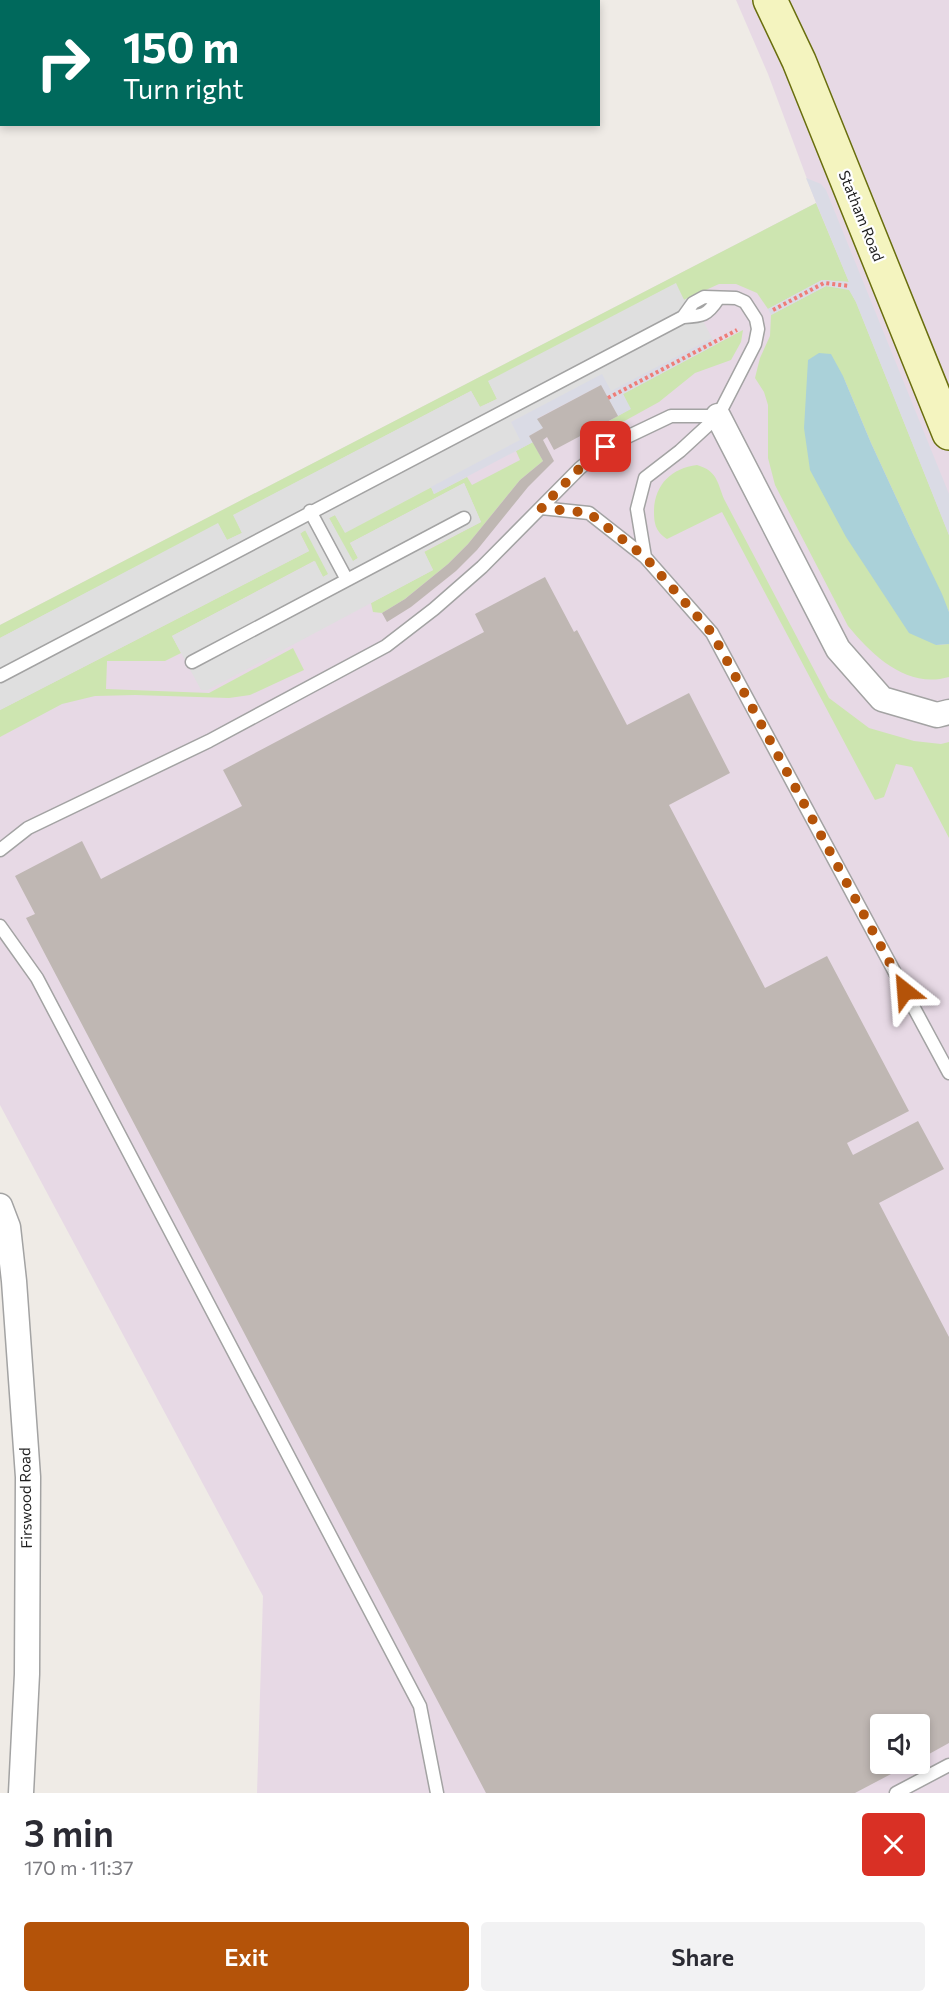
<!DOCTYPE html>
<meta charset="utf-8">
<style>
:root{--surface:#fff;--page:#f2f2f3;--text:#2b2b33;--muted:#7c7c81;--accent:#b45309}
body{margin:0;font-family:Commissioner,sans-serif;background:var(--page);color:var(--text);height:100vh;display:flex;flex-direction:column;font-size:22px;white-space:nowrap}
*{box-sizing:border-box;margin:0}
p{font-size:20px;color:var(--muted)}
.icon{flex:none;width:33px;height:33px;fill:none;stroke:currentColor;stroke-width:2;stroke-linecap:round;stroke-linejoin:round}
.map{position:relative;height:1793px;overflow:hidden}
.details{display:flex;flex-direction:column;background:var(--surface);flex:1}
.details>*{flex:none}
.guide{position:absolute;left:0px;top:0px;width:600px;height:126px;box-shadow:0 3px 9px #0003;background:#00695c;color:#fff;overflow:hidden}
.tools{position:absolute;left:870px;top:1714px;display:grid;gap:12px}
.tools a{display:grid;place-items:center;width:60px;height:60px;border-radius:6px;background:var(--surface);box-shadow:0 3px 9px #0003;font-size:30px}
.pin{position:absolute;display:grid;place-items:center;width:51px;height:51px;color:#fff;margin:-26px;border-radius:12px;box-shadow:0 3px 9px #0006}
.me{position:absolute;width:66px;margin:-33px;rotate:332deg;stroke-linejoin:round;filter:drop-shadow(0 0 4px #0008)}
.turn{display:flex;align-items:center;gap:21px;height:126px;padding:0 24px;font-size:27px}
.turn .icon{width:78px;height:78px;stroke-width:2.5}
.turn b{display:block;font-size:42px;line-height:51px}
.round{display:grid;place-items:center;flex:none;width:63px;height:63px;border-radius:6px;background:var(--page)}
.headline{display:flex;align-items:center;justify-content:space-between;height:102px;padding:0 24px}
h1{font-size:36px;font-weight:600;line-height:45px}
.cta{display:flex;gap:12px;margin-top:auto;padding:12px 24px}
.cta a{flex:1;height:69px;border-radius:6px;background:var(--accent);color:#fff;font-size:24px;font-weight:600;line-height:69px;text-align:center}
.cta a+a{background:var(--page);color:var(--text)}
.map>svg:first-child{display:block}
.industrial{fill:#e7d9e5;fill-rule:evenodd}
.grass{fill:#cde5b0}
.parking{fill:#dfdfdf}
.plaza{fill:#dadbe5}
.water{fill:#aad1d9}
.building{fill:#bfb7b3}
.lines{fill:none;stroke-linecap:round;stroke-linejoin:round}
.lane-casing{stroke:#a3a3a3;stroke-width:15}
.street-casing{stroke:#a3a3a3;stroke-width:27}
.secondary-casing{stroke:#696e0e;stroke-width:36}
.path{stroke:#ee7d78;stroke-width:4;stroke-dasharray:3 3;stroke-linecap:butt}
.lane{stroke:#fff;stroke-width:12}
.street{stroke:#fff;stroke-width:24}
.secondary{stroke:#f4f4bf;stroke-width:33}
.route{stroke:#b45309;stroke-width:10;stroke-dasharray:0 18}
.labels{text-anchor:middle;stroke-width:4.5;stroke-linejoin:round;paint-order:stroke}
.street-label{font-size:15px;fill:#1f1f1f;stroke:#fff}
</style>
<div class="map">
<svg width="949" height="1793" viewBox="0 0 949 1793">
<rect width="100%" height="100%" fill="#efebe6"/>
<path class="industrial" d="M736,0H949V1793H257L263,1596L0,1105V625L816,203L768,74ZM880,1725H920V1764H880Z"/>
<path class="grass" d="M816,203L849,282L822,280L768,309L757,293L736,284H719L684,300L675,284L489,382L497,399L480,407L471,391L234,515L242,533L227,540L218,524L0,638V625Z
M826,286L849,289L856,302L949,535V612L871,443L843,376L936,645L949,644V677C907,689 873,656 848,626L775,485L768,458V405L764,392L755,378L760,358L770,336L771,315Z
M743,330L741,342L731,360L695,373L659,402L601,434L598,431L595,433L593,430L630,409L623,394Z
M533,442L543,461L520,480L468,544L448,564L405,599L382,613L373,612L371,603L433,570L424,552L481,522L464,483L350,543L358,558L352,562L329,518L335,515L345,532L431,487L434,494L467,477L472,485L520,460L516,451Z
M697,465C717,471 717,481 724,499L829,698L869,728L914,741L941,744L949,742V838L912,767L896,764L884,797L875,800L722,512L667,539C655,531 654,523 654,510C655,484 672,468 697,465Z
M306,530L329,574L323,577L314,561L172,636L181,653L165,661H107L106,689L209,693L293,648L304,670L250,695L229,698L135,695L95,696L62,704L0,737V710L309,551L300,533Z"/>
<path class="parking" d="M676,283L684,300L701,291L707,303L697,309L712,338L611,392L602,375L511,422L521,440L345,533L335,515L329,518L353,561L358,558L350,543L464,483L481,522L424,551L433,570L208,690H201L172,636L315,561L323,577L328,574L305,530L300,534L309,551L0,710V638L218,523L227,540L242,533L233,515L471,391L480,407L497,399L488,381Z"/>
<path class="plaza" d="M806,178L821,184L826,190L949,494V535L856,302L849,290L826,286L771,315L768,309L822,280L849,282Z
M712,338L715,345L623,394L631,409L618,416L601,385L538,418L543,428L529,436L533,442L434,494L431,487L520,440L511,422L602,374L611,391Z"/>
<path class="water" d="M819,353L831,354L843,376L871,443L913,534L942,594L949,612V644L936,645L909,633L846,537L810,470L804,428L808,360Z"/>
<path class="building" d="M601,385L618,416L554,450L547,437L543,440L554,461L528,487L477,550L456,571L411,607L387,622L382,613L405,599L448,564L468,544L520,480L543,461L529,436L543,428L537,419Z
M545,577L574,632L577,630L627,725L689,693L730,773L669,805L765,988L827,956L909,1111L847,1143L853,1155L918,1121L944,1169L879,1203L949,1337V1743L920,1759V1725H880V1764H910L855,1793H486L26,918L35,914L15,876L82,841L101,879L242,806L223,770L484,632L475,614Z"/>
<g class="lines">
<defs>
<path id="lane" d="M541,508L589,513L645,557L712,633L949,1073
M310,511L347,580
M645,557L637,509L645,478L680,451L718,416L755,344L758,329L756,319L745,302L736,298L704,297L693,303L683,317
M192,662L464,518
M0,676L683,317C702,316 707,316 718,299
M0,850L28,828L209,741L386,646L434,609L482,567L580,468L606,447L671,416H718
M0,926L37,978L420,1706L437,1793
M896,1793L949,1765"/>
<path id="street" d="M718,416L838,649L882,699L937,715L949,712
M0,1206L8,1227L14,1281L28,1477L27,1674L21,1793"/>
<path id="secondary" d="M770,0L799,61L949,433"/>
</defs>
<use href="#lane" class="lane-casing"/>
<use href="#street" class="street-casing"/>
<use href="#secondary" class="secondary-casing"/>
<path class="path" d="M773,310L824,283L850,286
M608,398L737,330"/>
<use href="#lane" class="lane"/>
<use href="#street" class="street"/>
<use href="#secondary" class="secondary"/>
</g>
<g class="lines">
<path class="route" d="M606,447L580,468L541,508L589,513L645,557L712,633L905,991"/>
</g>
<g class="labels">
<g class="street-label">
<text transform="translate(861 216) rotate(68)" y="5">Statham Road</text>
<text transform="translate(26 1498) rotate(-91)" y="5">Firswood Road</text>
</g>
</g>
</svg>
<div class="tools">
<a><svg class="icon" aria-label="sound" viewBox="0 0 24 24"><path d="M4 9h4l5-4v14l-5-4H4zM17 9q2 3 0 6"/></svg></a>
</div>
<div class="pin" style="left:606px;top:447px;background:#d93025"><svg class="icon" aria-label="arrive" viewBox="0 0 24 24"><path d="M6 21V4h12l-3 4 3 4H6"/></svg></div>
<svg class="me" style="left:905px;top:991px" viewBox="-20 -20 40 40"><path d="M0-17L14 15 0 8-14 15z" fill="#b45309" stroke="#fff" stroke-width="4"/></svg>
<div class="guide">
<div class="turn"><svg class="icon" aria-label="right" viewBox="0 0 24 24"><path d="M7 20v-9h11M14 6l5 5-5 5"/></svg><div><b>150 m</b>Turn right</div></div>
</div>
</div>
<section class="details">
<div class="headline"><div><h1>3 min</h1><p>170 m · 11:37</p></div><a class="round" style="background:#d93025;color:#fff"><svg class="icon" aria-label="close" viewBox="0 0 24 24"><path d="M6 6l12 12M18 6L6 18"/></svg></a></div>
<div class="cta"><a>Exit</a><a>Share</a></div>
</section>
